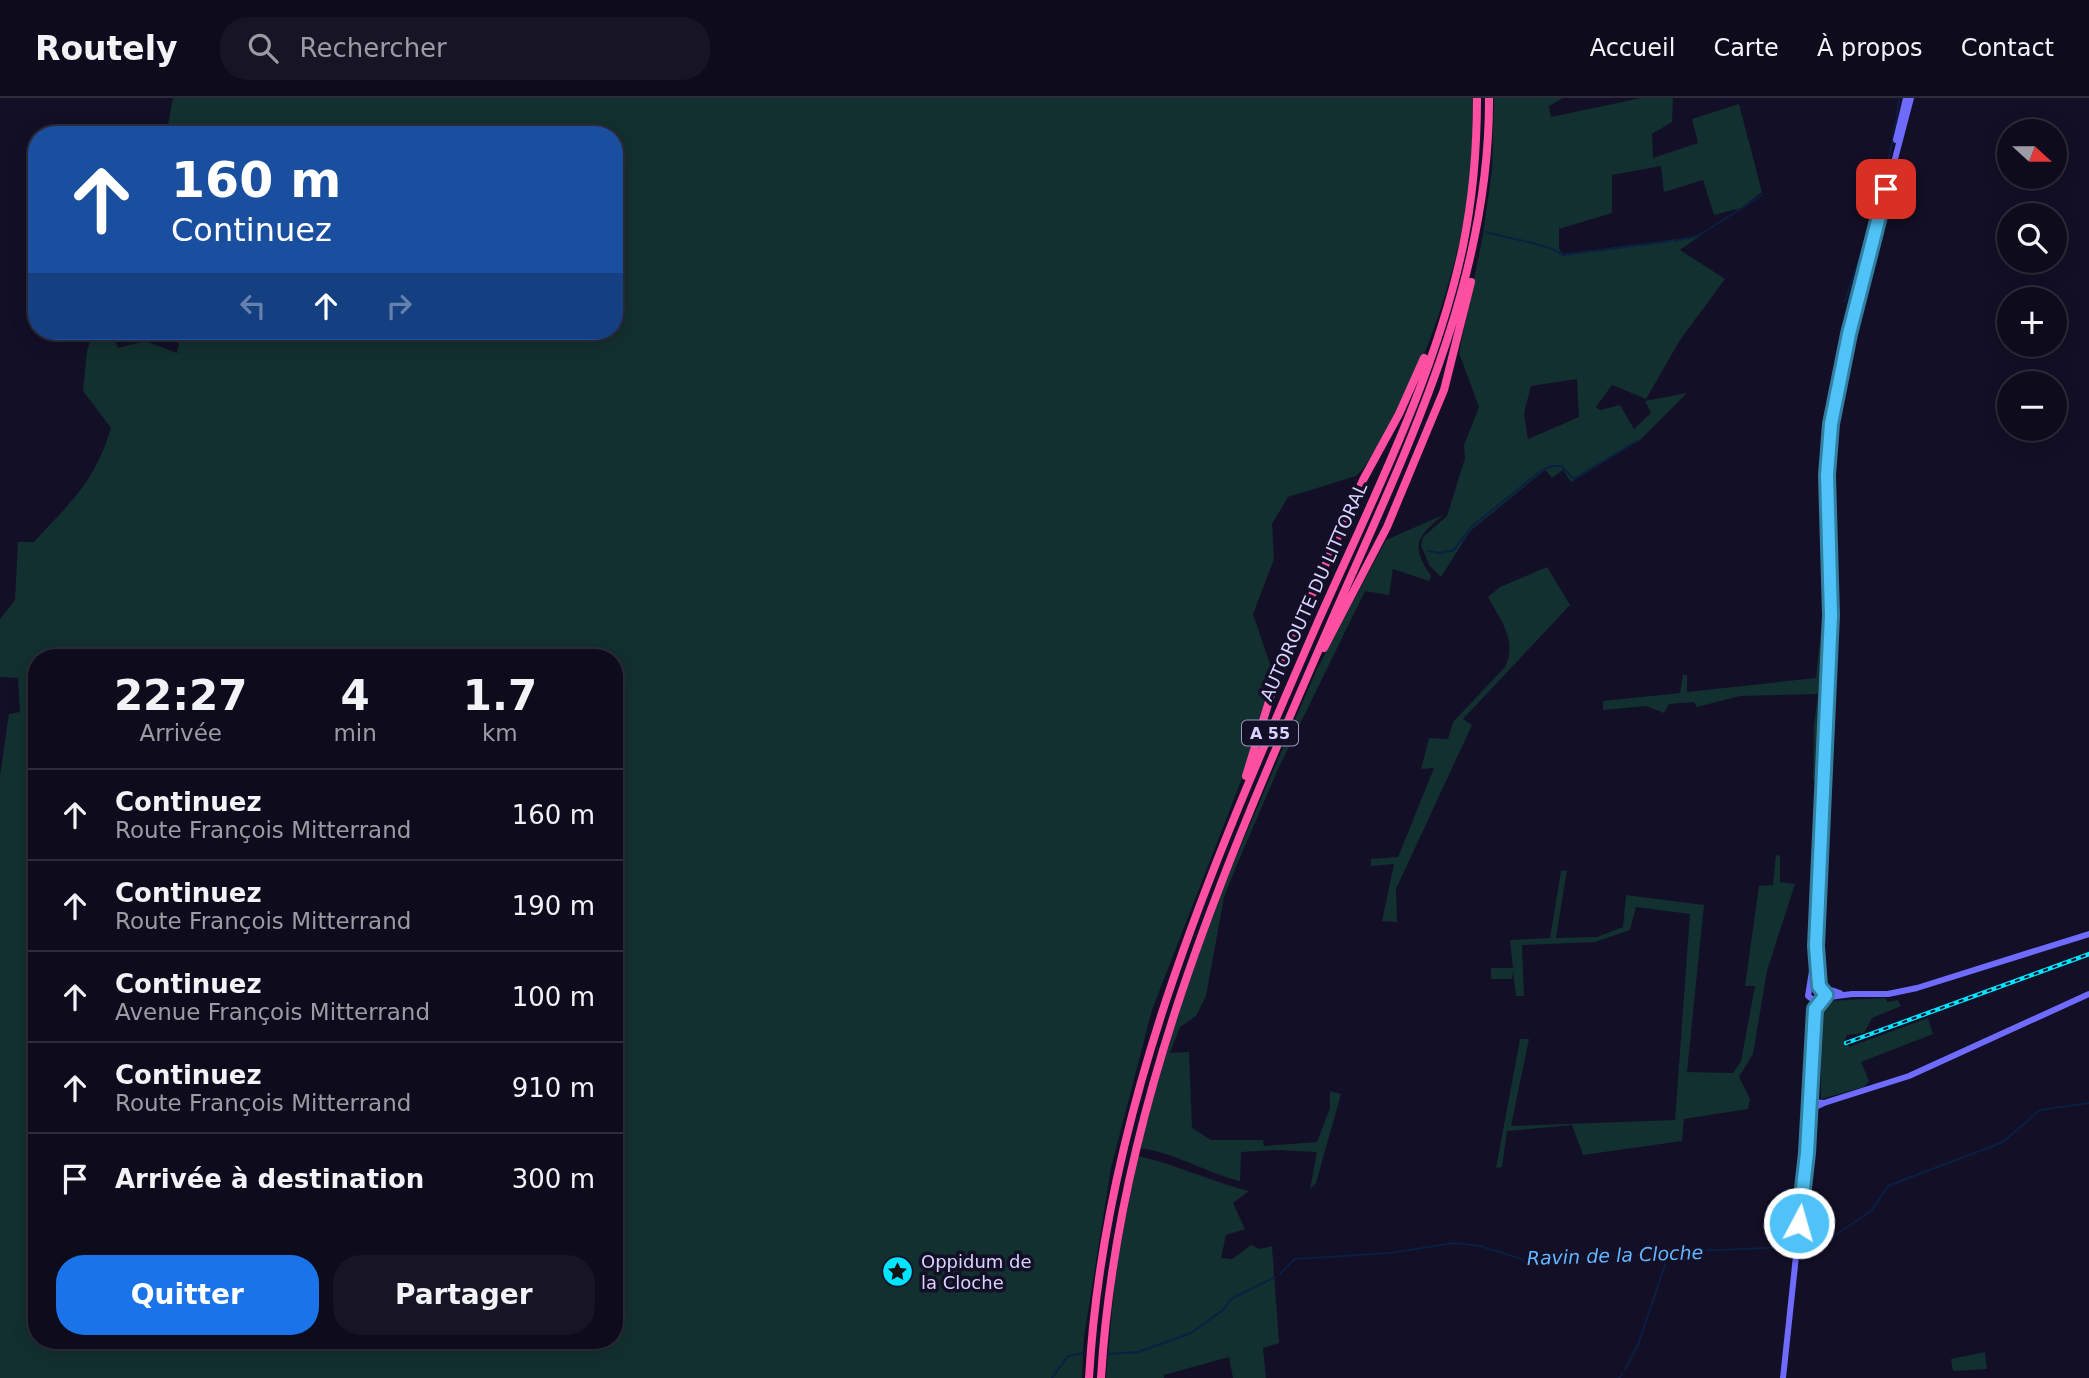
<!DOCTYPE html>
<html lang="fr">
<meta charset="utf-8">
<style>
:root{--surface:#0e0b1c;--page:#171425;--text:#f1f3f6;--muted:#9b9ba3;--line:#2e2b3b;--accent:#1a73e8}
body{margin:0;font-family:"DejaVu Sans",sans-serif;background:var(--page);color:var(--text);height:100vh;display:flex;flex-direction:column;font-size:26px;white-space:nowrap}
*{box-sizing:border-box;margin:0}
p{font-size:23px;color:var(--muted)}
.icon{flex:none;width:38px;height:38px;fill:none;stroke:currentColor;stroke-width:2;stroke-linecap:round;stroke-linejoin:round}
.map{position:relative;flex:1;overflow:hidden}
.sheet{position:absolute;left:28px;top:551px;width:595px;height:700px;display:flex;flex-direction:column;background:var(--surface);border-radius:28px;box-shadow:0 4px 18px #0003,0 0 0 2px var(--line)}
.sheet>*{flex:none}
.top-card{position:absolute;left:28px;top:28px;width:595px;height:214px;border-radius:28px;box-shadow:0 4px 18px #0003,0 0 0 2px var(--line);background:#1a4fa0;color:#fff;overflow:hidden}
.needle{width:46px;rotate:111deg}
.controls{position:absolute;left:1997px;top:21px;display:grid;gap:14px}
.controls a{display:grid;place-items:center;width:70px;height:70px;border-radius:50%;background:var(--surface);box-shadow:0 4px 18px #0003,0 0 0 2px var(--line);font-size:35px}
.pin{position:absolute;display:grid;place-items:center;width:60px;height:60px;color:#fff;margin:-30px;border-radius:14px;box-shadow:0 4px 10px #0006}
.me{position:absolute;width:77px;margin:-38px;rotate:6deg;stroke-linejoin:round;filter:drop-shadow(0 0 5px #0008)}
.turn{display:flex;align-items:center;gap:24px;height:147px;padding:0 28px;font-size:32px}
.turn .icon{width:91px;height:91px;stroke-width:2.5}
.turn b{display:block;font-size:49px;line-height:60px}
.lanes{display:flex;align-items:center;height:66px;padding:0 28px;background:#0003;justify-content:center;gap:35px;direction:ltr}
.lanes .off{opacity:.35}
.eta{display:flex;justify-content:space-evenly;align-items:center;height:119px;text-align:center}
.eta b{font-size:42px;font-weight:700;line-height:49px}
.button{display:flex;gap:14px;margin-top:auto;padding:14px 28px}
.button a{flex:1;height:80px;border-radius:28px;background:var(--accent);color:#fff;font-size:28px;font-weight:700;line-height:80px;text-align:center}
.button a+a{background:var(--page);color:var(--text)}
ul{padding:0;list-style:none}
li{display:flex;align-items:center;gap:21px;height:91px;padding:0 28px;border-top:2px solid var(--line)}
li div{flex:1}
li b{display:block;font-size:26px}
li em{font-style:normal}
header{display:flex;align-items:center;gap:42px;box-sizing:border-box;height:98px;padding:0 35px;background:var(--surface);border-bottom:2px solid var(--line)}
header strong{font-size:33px}
nav{display:flex;gap:38px;margin-inline-start:auto;font-size:24px}
.search{width:490px;height:63px;background:var(--page);display:flex;align-items:center;gap:18px;box-sizing:border-box;padding:0 24px;border-radius:28px;color:var(--muted);font-size:26px}
.map>svg:first-child{display:block}
.green{fill:#12302f;fill-rule:evenodd}
.lines{fill:none;stroke-linecap:round;stroke-linejoin:round}
.stream{stroke:#0a1f44;stroke-width:2}
.secondary{stroke:#6f6bff;stroke-width:6}
.highway{stroke:#ff4fa3;stroke-width:8}
.rail-casing{stroke:#00e5ff;stroke-width:4.5}
.rail{stroke:#130f26;stroke-width:2;stroke-dasharray:5;stroke-linecap:butt}
.route-casing{stroke:#337fa1;stroke-width:18}
.route{stroke:#4fc3f7;stroke-width:12}
.labels{text-anchor:middle;stroke-width:7;stroke-linejoin:round;paint-order:stroke}
.shield{fill:#130f26;stroke:#9e99be;stroke-width:2}
.shield-label{font-size:16px;font-weight:bold;fill:#d9d4ff}
.street-label{font-size:18px;fill:#d9d4ff;stroke:#130f26}
.poi-label{font-size:18px;fill:#d9d4ff;stroke:#130f26;text-anchor:start}
.water-label{font-size:19px;font-style:italic;fill:#62b6ff;stroke:#130f26}
</style>
<header>
<strong>Routely</strong>
<div class="search"><svg class="icon" aria-label="search" viewBox="0 0 24 24"><circle cx="10" cy="10" r="6"/><path d="M15 15l6 6"/></svg>Rechercher</div>
<nav><a>Accueil</a><a>Carte</a><a>À propos</a><a>Contact</a></nav>
</header>
<div class="map">
<svg width="2089" height="1280" viewBox="0 0 2089 1280">
<rect width="100%" height="100%" fill="#130f26"/>
<path class="green" d="M173,0H1474C1472,40 1472,82 1464,122C1449,201 1410,309 1362,372L1356,378L1288,399L1272,426L1274,461L1253,516L1273,575L1253,652L1152,912L1111,1070L1084,1239L1082,1280H0V678L9,616L20,614L18,580L0,579V521L15,502L18,444H34C71,403 94,386 111,330L83,293L87,253L93,233H110L118,250L145,243L177,255L179,246L163,233H614V37H166ZM37,560H614V1242H37Z
M1494,0H1563L1549,8L1551,19L1641,0H1673L1672,24L1652,36L1653,60L1698,45L1692,21L1739,6L1762,94L1741,110L1714,117L1703,82L1664,94L1661,68L1612,77V115L1559,131V151L1563,156L1693,139L1708,132L1680,152L1725,181L1680,242L1646,301L1612,287L1596,309L1600,312L1620,307L1634,331L1651,315L1645,303L1687,295L1640,342L1571,384L1563,372L1552,380L1545,372L1470,433L1441,479L1429,467L1421,447L1423,439L1447,418L1465,360L1464,347L1479,309L1459,255L1483,137L1492,72ZM1577,281L1579,319L1528,341L1524,315L1531,288Z
M1443,417C1417,439 1410,447 1431,478L1429,483L1393,471L1389,497L1365,493L1278,671L1236,769L1224,799L1206,898L1196,918L1180,929L1170,955L1189,954L1192,1030L1211,1042H1263L1264,1048L1317,1044L1330,1010V993L1341,996L1316,1085L1310,1091L1317,1054L1275,1052L1241,1054L1240,1083C1206,1075 1174,1054 1139,1050L1173,927L1221,794L1316,573L1386,442Z
M1547,469L1570,507L1463,621L1472,627L1396,791L1397,824L1382,823L1394,766L1371,768V761L1398,759L1434,670L1421,671L1429,640L1448,641L1453,624L1505,569C1518,543 1500,521 1488,499L1500,489Z
M1827,510L1819,685L1813,682L1814,627L1818,596L1740,598L1697,609L1694,604L1669,606L1664,615L1646,608L1603,612V603L1680,595L1683,577H1687V594L1816,580L1823,513Z
M1776,757L1780,758V784L1795,786L1767,873L1753,956L1739,979L1750,1001L1748,1011L1684,1021L1682,1043L1583,1057L1572,1027L1507,1033L1502,1069L1496,1070L1520,941H1529L1511,1028L1675,1022L1690,816L1636,809L1630,832L1595,844L1522,847L1524,898H1516L1513,873L1512,881H1491V870H1513L1510,842L1550,840L1561,773L1567,772L1556,840L1597,839L1623,829L1626,797L1704,807L1687,974L1733,975L1741,963L1755,888H1745L1759,788L1773,787Z
M1886,900L1887,904L1898,902L1901,908L1872,920L1864,935L1847,937L1845,941L1849,949L1928,920L1933,936L1861,964L1869,983L1864,989L1821,1001L1820,910L1828,903Z
M1138,1058C1176,1066 1211,1084 1249,1093L1233,1105L1245,1131L1226,1137L1221,1160L1232,1161L1251,1147L1260,1151L1272,1148L1279,1245L1263,1250L1266,1280H1233L1229,1259L1164,1277V1280H1106L1116,1168Z
M1985,1254L1987,1271L1953,1273L1951,1261Z"/>
<g class="lines">
<path class="stream" d="M1486,134C1506,140 1550,146 1563,157L1670,143
M1674,143L1698,138L1762,97
M1845,203C1867,137 1892,70 1899,0
M1840,252L1859,177
M1428,453L1440,455L1454,452L1471,429L1542,372L1552,368H1561L1574,381L1637,343
M1822,1146L1871,1113L1888,1088L2003,1044L2040,1012L2089,1005
M1802,1148H1816
M1280,1176L1295,1161L1390,1155L1454,1145L1480,1148L1525,1162L1561,1163L1618,1157L1653,1159L1669,1154L1791,1149
M1108,1256L1138,1254L1191,1235L1223,1212L1231,1201L1275,1179
M1625,1271L1638,1247L1669,1155
M1052,1280L1068,1258L1084,1255
M1619,1280L1622,1276"/>
<path class="secondary" d="M1896,42L1906,0
M1819,888L1840,895
M1851,896H1888L1917,890L2089,836
M1852,896L1829,899L1818,905L1808,898L1816,848L1829,558L1827,378L1831,326L1849,236L1911,0
M1813,1004L1824,1005L1813,1010L1807,1008Z
M1824,1005L1909,978L2089,896
M1783,1280L1807,1055L1818,905"/>
<path class="highway" d="M1324,550L1387,429L1444,292L1471,184
M1246,678L1278,574L1363,382L1399,316L1424,260
M1089,1280C1104,1013 1211,769 1317,526C1371,404 1435,280 1463,148C1473,99 1477,50 1477,0
M1101,1280C1117,1015 1222,773 1327,533C1401,362 1490,191 1489,0"/>
<defs>
<path id="rail" d="M1846,945L2089,856"/>
</defs>
<use href="#rail" class="rail-casing"/>
<use href="#rail" class="rail"/>
</g>
<g class="lines">
<defs>
<path id="route" d="M1799,1125L1807,1055L1815,911L1826,897L1819,888L1816,848L1831,517L1827,377L1831,326L1849,236L1886,91"/>
</defs>
<use href="#route" class="route-casing"/>
<use href="#route" class="route"/>
</g>
<defs>
<symbol id="sight-disc" viewBox="-11 -11 22 22"><circle r="9.5" fill="#00e5ff" stroke="#130f26"/><path d="M0-6L1.8-2.2L6-1.7L2.9 1.2L3.7 5.4L0 3.3L-3.7 5.4L-2.9 1.2L-6-1.7L-1.8-2.2Z" fill="#111"/></symbol>
</defs>
<g fill-rule="evenodd">
<use href="#sight-disc" x="880" y="1156" width="35" height="35"/>
</g>
<g class="labels">
<rect class="shield" x="1242" y="622.5" width="56" height="25" rx="5"/>
<g class="shield-label">
<text x="1270" y="641">A 55</text>
</g>
<g class="street-label">
<text transform="translate(1314 494) rotate(-66)" y="6">AUTOROUTE DU LITTORAL</text>
</g>
<g class="poi-label">
<text x="921" y="1170">Oppidum de<tspan x="921" dy="21">la Cloche</tspan></text>
</g>
<g class="water-label">
<text transform="translate(1615 1157) rotate(-2)" y="7">Ravin de la Cloche</text>
</g>
</g>
</svg>
<div class="controls">
<a><svg class="needle" viewBox="-14 -14 28 28"><path d="M0-13l5 13h-10z" fill="#e53935"/><path d="M0 13l5-13h-10z" fill="#9b9ba3"/></svg></a>
<a><svg class="icon" aria-label="search" viewBox="0 0 24 24"><circle cx="10" cy="10" r="6"/><path d="M15 15l6 6"/></svg></a>
<a>+</a>
<a>−</a>
</div>
<div class="pin" style="left:1886px;top:91px;background:#d93025"><svg class="icon" aria-label="arrive" viewBox="0 0 24 24"><path d="M6 21V4h12l-3 4 3 4H6"/></svg></div>
<svg class="me" style="left:1799px;top:1125px" viewBox="-20 -20 40 40"><circle r="17" fill="#4fc3f7" stroke="#fff" stroke-width="3"/><path d="M0-11L8 9 0 5-8 9z" fill="#fff"/></svg>
<div class="top-card">
<div class="turn"><svg class="icon" aria-label="ahead" viewBox="0 0 24 24"><path d="M12 20V5M6 11l6-6 6 6"/></svg><div><b>160 m</b>Continuez</div></div>
<div class="lanes"><svg class="icon off" aria-label="left" viewBox="0 0 24 24"><path d="M17 20v-9H6M10 6l-5 5 5 5"/></svg><svg class="icon" aria-label="ahead" viewBox="0 0 24 24"><path d="M12 20V5M6 11l6-6 6 6"/></svg><svg class="icon off" aria-label="right" viewBox="0 0 24 24"><path d="M7 20v-9h11M14 6l5 5-5 5"/></svg></div>
</div>
<section class="sheet">
<div class="eta">
<div><b>22:27</b><p>Arrivée</p></div>
<div><b>4</b><p>min</p></div>
<div><b>1.7</b><p>km</p></div>
</div>
<ul>
<li><svg class="icon" aria-label="ahead" viewBox="0 0 24 24"><path d="M12 20V5M6 11l6-6 6 6"/></svg><div><b>Continuez</b><p>Route François Mitterrand</p></div><em>160 m</em></li>
<li><svg class="icon" aria-label="ahead" viewBox="0 0 24 24"><path d="M12 20V5M6 11l6-6 6 6"/></svg><div><b>Continuez</b><p>Route François Mitterrand</p></div><em>190 m</em></li>
<li><svg class="icon" aria-label="ahead" viewBox="0 0 24 24"><path d="M12 20V5M6 11l6-6 6 6"/></svg><div><b>Continuez</b><p>Avenue François Mitterrand</p></div><em>100 m</em></li>
<li><svg class="icon" aria-label="ahead" viewBox="0 0 24 24"><path d="M12 20V5M6 11l6-6 6 6"/></svg><div><b>Continuez</b><p>Route François Mitterrand</p></div><em>910 m</em></li>
<li><svg class="icon" aria-label="arrive" viewBox="0 0 24 24"><path d="M6 21V4h12l-3 4 3 4H6"/></svg><div><b>Arrivée à destination</b></div><em>300 m</em></li>
</ul>
<div class="button"><a>Quitter</a><a>Partager</a></div>
</section>
</div>
